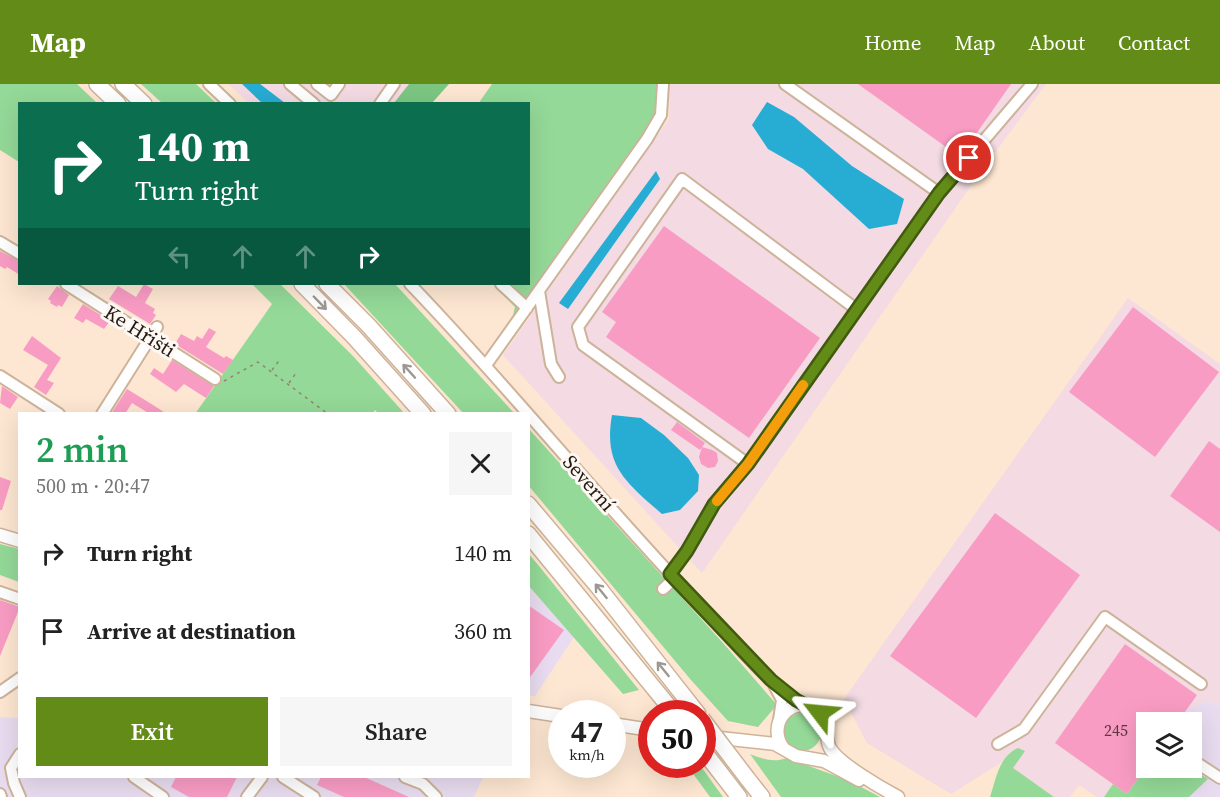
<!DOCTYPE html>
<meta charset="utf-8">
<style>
:root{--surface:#fff;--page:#f6f6f6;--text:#222;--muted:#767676;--accent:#638b17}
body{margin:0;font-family:"Source Serif 4",serif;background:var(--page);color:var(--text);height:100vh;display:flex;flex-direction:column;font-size:22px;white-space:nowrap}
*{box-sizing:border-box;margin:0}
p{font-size:20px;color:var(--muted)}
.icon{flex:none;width:33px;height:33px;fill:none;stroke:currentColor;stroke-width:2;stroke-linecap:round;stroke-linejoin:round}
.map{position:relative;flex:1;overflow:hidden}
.side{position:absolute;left:18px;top:328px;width:512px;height:366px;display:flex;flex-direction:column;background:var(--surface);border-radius:0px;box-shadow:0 6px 24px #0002}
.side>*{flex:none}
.guide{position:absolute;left:18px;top:18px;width:512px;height:183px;border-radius:0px;box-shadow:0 6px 24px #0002;background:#0b6e4f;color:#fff;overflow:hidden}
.buttons{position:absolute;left:1136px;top:628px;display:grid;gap:12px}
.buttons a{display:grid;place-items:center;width:66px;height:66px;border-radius:0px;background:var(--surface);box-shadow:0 6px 24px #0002;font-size:30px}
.speed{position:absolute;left:548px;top:616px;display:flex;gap:12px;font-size:30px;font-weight:700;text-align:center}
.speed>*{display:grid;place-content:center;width:78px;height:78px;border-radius:50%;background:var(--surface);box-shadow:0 6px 24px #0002;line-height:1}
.speed small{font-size:15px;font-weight:400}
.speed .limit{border:9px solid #d22;background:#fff;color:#111}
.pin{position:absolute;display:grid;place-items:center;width:51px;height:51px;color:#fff;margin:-26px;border:3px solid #fff;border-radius:50%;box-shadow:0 2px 6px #0007}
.me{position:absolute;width:66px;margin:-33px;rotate:299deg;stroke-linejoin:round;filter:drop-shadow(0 0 4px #0008)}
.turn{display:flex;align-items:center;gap:21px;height:126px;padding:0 18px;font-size:27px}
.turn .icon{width:78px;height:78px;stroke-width:2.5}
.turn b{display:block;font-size:42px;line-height:51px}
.lanes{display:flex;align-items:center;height:57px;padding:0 18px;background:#0003;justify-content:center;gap:30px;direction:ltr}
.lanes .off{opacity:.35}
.round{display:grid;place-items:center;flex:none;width:63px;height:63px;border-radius:0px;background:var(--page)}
.overview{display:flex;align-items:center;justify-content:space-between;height:102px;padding:0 18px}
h1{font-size:36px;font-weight:600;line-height:45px;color:#1e9e55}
.primary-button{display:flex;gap:12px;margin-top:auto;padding:12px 18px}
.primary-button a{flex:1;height:69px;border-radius:0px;background:var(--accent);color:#fff;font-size:24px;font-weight:600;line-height:69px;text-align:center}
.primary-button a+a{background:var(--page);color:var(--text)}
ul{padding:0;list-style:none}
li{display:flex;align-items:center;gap:18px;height:78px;padding:0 18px}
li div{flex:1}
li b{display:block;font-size:22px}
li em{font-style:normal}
header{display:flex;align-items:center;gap:36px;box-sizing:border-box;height:84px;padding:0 30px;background:var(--accent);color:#fff}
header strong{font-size:28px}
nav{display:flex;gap:33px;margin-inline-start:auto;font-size:21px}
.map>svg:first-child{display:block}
.commercial{fill:#f3dae3}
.industrial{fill:#e9dcf0}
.green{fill:#94d998}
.forest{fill:#7cc682}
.water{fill:#27acd3}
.building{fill:#f99cc4}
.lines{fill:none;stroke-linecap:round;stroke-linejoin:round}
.minor-casing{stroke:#cdb39a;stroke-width:14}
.major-casing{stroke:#cdb39a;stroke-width:15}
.highway-casing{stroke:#cdb39a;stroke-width:18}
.path{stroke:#938374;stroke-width:1.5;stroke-dasharray:3 4.5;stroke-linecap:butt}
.minor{stroke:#fff;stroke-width:10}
.major{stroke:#fff;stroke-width:12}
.highway{stroke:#fff;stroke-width:15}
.highway-bridge-casing{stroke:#cdb39a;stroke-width:18;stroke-linecap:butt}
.highway-bridge{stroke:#fff;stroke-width:15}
.oneway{stroke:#9c9893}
.route-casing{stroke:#405a0f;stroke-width:15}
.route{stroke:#638b17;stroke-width:10}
.slow{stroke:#f59e0b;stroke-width:10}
.labels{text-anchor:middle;stroke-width:6;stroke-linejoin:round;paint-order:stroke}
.number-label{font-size:16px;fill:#593a3d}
.street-label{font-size:20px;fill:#241a10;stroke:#fdf8f3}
</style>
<header>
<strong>Map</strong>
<nav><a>Home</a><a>Map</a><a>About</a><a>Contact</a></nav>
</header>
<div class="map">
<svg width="1220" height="713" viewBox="0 0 1220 713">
<rect width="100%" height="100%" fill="#fde7d2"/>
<path class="commercial" d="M228,0H409L394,20L249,19Z
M670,0H1046L979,90L702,489L503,271L669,35Z
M1128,214L1220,280V622L1207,617L1186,626L1177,639H1146V683L1127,710L1113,700L1104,713H1097L1079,701L1070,713H1054L1013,684L1018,664L1009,669L1002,678L951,710L867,659L844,615Z"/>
<path class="industrial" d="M528,501L574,553L535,612H528Z
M1207,617L1220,622V713H1189L1208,695L1191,684V639H1177L1186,626Z
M0,633L19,634L20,693H483L474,713H0Z"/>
<path class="green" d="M0,0H77L97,19L20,20L19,78L0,66Z
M141,0H196L216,19H162Z
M492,0H656V28L643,52L515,231H513L515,223L493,200H528V20H478Z
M252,200H280L353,272L405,330H379L375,326L372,330H195L272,220Z
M344,200H395L515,330H464Z
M528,344L723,559L777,621L758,643L728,637L691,596L528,401Z
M0,460L19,465V498L0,491Z
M528,469L539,482L639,606L623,610L528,501Z
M783 648a19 19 0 1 1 38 0a19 19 0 1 1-38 0Z
M1018,664L1025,667L1013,684L1054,713H990C996,695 999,672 1018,664Z
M750,670C763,675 773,679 787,674L850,697L880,713H781Z
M682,681H700L723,713H710L694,691Z
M1146,683L1191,684L1208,695L1189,713H1104L1113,700L1127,710Z"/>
<path class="forest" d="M409,0H449L432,19H394Z"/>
<path class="water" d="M242,0H260L285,19H262Z
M767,18L794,33L852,82L904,115L897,140L869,145L803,85L768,65L752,41Z
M656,87L660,95L568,225L559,219Z
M612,331L641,334L664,351L688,374L699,391L698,407L680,426L662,430C626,398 603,382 612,331Z"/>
<path class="building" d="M858,0H1011L960,73Z
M664,142L820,254L749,354L606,253L616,238L602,228Z
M0,167L20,177V191L7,183L5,185L0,182Z
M144,200L153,205L145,219L155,225L153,229L156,231L150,240L109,215L118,202L136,213Z
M57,202L69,211L62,223L58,221L57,223L50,219L51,217L48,215Z
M83,220L110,237L104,245L86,235L83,239L74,234Z
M1133,223L1219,288L1155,373L1069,308Z
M209,244L216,248L206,263L224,274L226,272L233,276L223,290L175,260L181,250L194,257L197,252L202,255Z
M32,252L61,274L47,296L54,299L46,311L34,303L48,281L23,266Z
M172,276L214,302L206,314L184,300L176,308L150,290L154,284L163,290Z
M2,302L18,313L10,325L0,319Z
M127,305L153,321L167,330H150L132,319L125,330H111Z
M677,338L705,359L700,366L671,346Z
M1209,357L1220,365V448L1170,412Z
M702,363L712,366L717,369L718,377L715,383L708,384L701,380L699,373Z
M0,393L11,397L2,426H0Z
M995,429L1080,491L976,634L890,572Z
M0,516L20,523L0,572Z
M528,521L564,546L528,596Z
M1125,560L1197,611L1177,639H1146V683L1127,710L1055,659Z
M176,693H237L227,713H189L171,703Z
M321,693H364L409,713H344L317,701Z"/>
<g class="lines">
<defs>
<path id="minor" d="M209,0L230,20
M290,0L314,20
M317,0L331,11L339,0
M785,0L939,109
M380,20L394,0
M0,158L20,170
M66,200L215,295
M410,200C512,306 604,422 707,529C735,558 771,604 806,622
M501,200L527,224
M539,207L551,280L559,293
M486,281L647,55L661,31L663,0
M0,292L59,330
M102,330L157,243
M748,380L583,261L578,243L682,95L856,225
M670,491L687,467L714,420L748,380L939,109L1032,0
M663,505L674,495
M0,508L20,515
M774,601L782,616L779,636
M0,608L20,594
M998,660L1024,645L1105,533L1201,600
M20,670L11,684L14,699L20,713
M1191,675L1220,694
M134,693L163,713
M283,693L314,713
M405,693L423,700L436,713
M0,710L1,713
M247,713L262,693"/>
<path id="major" d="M0,451L20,457
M528,627L561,632
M612,640L651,646
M702,652L775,660L796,672L824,677L859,696
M784,665C765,641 791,609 817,626C832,637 823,651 830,664C838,679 881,704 898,713"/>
<path id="highway" d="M97,0L118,20
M123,0L144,20
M302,200L354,253L423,330
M327,200L368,241L448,330
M528,420L599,504L698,630
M528,450L675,630
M702,665L739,713
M747,694L762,713"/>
</defs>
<use href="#minor" class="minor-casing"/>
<use href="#major" class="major-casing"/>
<use href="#highway" class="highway-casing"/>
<path class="path" d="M272,286L281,274
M224,297L258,278L328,330
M289,299L296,289"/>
<use href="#minor" class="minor"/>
<use href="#major" class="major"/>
<use href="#highway" class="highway"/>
<defs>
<path id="highway-bridge" d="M702,635L747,694"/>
</defs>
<use href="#highway-bridge" class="highway-bridge-casing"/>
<use href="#highway-bridge" class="highway-bridge"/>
</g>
<defs><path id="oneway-shaft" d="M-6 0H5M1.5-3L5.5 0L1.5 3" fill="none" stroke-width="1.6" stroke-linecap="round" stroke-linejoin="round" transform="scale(1.5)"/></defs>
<g class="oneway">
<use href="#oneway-shaft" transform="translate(320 219) rotate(46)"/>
<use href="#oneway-shaft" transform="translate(409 287) rotate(-132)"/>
<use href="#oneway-shaft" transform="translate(601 507) rotate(-129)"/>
<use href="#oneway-shaft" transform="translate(663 585) rotate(-129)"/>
</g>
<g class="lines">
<defs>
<path id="route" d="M820,629L796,616L771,596L670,490L687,467L714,420L748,380L939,109L969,74"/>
</defs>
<use href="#route" class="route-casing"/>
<use href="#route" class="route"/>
<path class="slow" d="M717,417L748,380L803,301"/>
</g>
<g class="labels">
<g class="number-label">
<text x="1116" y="652">245</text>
</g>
<g class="street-label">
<text transform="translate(140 247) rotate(32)" y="7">Ke Hřišti</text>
<text transform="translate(589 399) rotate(49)" y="7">Severní</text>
</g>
</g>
</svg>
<div class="buttons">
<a><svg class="icon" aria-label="layers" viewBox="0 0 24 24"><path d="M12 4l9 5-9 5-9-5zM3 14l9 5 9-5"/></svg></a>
</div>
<div class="speed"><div>47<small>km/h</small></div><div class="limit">50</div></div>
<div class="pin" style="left:969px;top:74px;background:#d93025"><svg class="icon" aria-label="arrive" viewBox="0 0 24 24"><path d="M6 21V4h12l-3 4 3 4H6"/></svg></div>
<svg class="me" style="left:820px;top:629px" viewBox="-20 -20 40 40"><path d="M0-17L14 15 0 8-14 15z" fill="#638b17" stroke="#fff" stroke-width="4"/></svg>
<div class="guide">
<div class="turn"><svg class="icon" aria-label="right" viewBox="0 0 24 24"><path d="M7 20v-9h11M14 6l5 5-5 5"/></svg><div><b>140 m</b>Turn right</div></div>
<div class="lanes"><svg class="icon off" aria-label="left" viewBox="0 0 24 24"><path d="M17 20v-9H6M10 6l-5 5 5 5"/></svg><svg class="icon off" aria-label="ahead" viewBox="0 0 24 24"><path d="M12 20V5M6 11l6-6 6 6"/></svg><svg class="icon off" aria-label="ahead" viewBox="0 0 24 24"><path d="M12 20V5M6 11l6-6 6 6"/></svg><svg class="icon" aria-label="right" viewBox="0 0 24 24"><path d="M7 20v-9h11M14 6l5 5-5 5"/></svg></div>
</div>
<section class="side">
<div class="overview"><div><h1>2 min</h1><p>500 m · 20:47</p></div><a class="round"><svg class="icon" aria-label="close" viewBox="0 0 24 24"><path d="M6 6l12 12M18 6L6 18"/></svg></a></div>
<ul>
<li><svg class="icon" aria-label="right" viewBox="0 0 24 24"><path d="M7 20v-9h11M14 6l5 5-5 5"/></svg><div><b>Turn right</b></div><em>140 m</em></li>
<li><svg class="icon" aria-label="arrive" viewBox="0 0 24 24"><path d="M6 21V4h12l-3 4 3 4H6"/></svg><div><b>Arrive at destination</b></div><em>360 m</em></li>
</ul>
<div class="primary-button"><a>Exit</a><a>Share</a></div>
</section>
</div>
